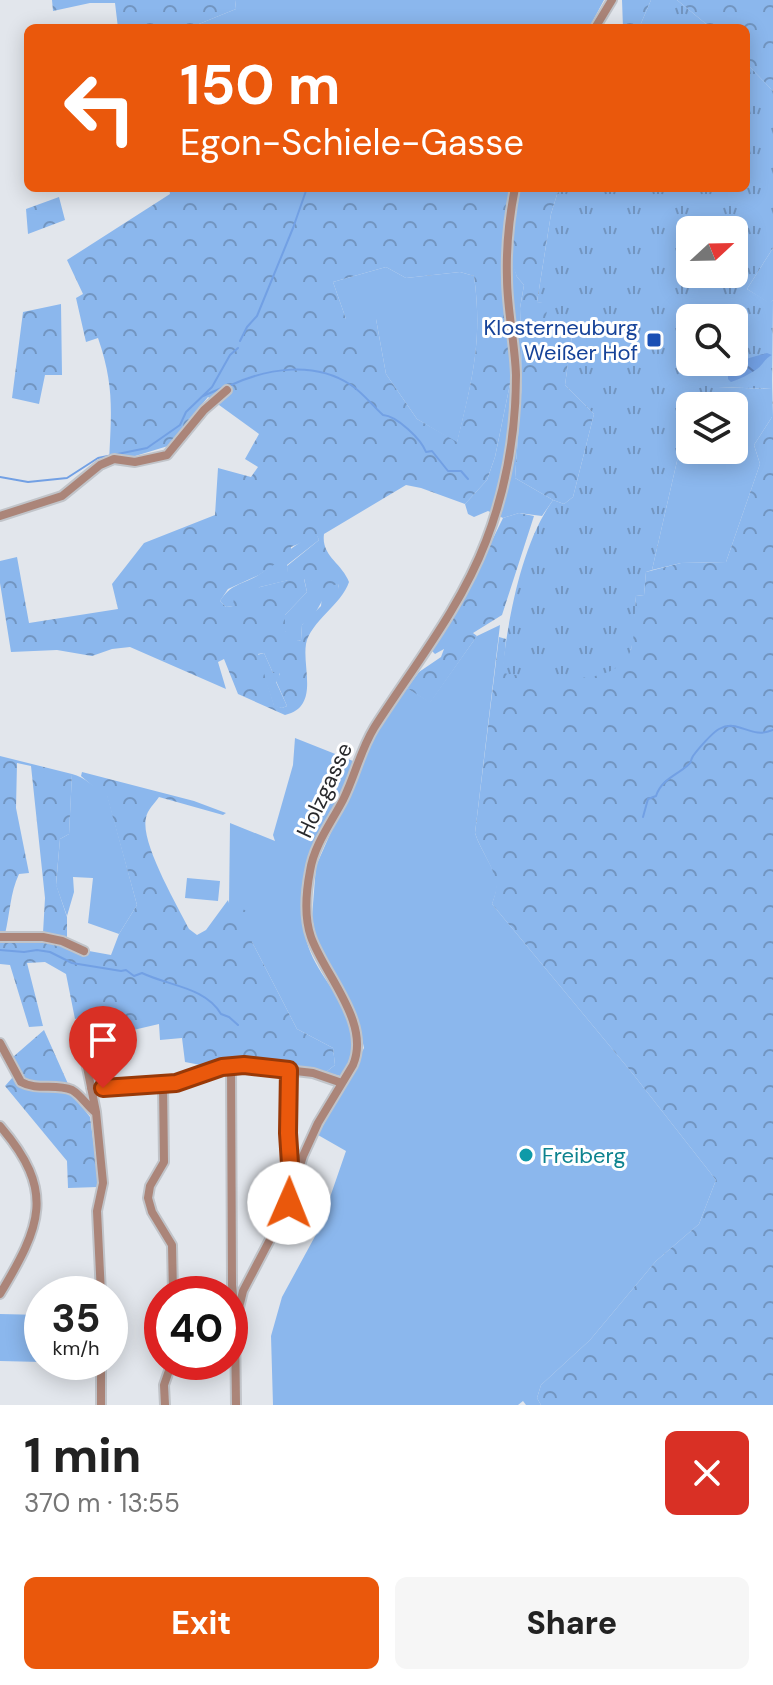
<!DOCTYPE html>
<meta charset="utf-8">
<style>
:root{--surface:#fff;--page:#f6f6f6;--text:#222;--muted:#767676;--accent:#ea580c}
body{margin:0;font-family:"DM Sans",sans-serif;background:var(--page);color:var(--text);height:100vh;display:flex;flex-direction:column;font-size:30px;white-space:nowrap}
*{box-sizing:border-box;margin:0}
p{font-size:26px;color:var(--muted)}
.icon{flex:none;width:44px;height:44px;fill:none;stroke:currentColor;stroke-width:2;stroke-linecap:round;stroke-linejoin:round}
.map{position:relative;height:1405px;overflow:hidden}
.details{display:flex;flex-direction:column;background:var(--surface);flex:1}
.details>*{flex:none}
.top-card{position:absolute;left:24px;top:24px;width:726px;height:168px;border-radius:12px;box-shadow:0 4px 20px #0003;background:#ea580c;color:#fff;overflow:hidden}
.needle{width:52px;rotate:68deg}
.buttons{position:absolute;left:676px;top:216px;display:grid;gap:16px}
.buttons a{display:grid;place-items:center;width:72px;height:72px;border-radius:12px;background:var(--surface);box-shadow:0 4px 20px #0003;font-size:40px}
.speed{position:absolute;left:24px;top:1276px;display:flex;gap:16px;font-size:40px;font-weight:700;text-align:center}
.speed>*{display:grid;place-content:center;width:104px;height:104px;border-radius:50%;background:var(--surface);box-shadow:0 4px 20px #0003;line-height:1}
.speed small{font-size:20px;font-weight:400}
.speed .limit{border:12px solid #d22;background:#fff;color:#111}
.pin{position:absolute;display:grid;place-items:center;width:68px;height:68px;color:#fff;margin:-82px -34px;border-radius:50% 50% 50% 0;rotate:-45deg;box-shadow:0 0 8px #0007}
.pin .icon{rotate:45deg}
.me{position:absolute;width:88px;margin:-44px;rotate:1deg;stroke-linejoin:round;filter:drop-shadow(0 0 6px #0008)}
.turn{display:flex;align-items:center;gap:28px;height:168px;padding:0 24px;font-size:36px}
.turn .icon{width:104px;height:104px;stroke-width:2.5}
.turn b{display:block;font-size:56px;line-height:68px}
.round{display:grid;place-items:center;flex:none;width:84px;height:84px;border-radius:12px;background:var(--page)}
.head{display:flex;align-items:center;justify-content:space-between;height:136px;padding:0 24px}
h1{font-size:48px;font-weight:800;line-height:60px}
.cta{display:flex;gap:16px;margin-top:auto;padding:16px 24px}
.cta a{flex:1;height:92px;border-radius:12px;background:var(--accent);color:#fff;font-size:32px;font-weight:800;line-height:92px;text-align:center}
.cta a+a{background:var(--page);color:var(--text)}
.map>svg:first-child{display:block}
.grass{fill:#8bb7ed}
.forest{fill:url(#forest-crowns);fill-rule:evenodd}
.park{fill:url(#park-tufts);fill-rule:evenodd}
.water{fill:url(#water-waves)}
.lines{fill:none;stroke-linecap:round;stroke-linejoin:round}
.stream{stroke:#72a0e4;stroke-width:2}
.minor-casing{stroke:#c1c4c9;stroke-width:12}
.minor{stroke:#ab8579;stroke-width:8}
.route-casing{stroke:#983908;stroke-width:20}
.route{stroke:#ea580c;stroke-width:14}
.transit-dot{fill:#1a4fb4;stroke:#fff;stroke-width:3}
.culture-dot{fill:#0f9aa8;stroke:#fff;stroke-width:3}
.labels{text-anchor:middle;stroke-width:6;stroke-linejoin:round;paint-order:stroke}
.transit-label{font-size:22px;fill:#164399;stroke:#fff;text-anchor:end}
.street-label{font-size:22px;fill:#28292c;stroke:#fff}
.culture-label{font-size:22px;fill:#0d838f;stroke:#fff;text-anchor:start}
</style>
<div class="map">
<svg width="773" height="1405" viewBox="0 0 773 1405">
<defs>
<pattern id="forest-crowns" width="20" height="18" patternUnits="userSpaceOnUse" patternTransform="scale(2)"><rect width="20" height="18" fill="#8bb7ed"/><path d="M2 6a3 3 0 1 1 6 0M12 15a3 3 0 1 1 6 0" fill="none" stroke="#7295c0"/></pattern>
<pattern id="park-tufts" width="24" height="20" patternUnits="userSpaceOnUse" patternTransform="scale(2)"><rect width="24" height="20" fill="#8bb7ed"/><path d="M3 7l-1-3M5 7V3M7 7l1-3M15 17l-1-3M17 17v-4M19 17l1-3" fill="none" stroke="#7295c0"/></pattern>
<pattern id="water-waves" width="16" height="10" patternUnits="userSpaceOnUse" patternTransform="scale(2)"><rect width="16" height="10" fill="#72a0e4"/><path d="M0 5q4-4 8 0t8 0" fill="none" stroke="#5e82b9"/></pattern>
</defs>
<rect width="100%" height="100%" fill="#e2e6ec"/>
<path class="grass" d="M235,0H604L589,28H174L194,26L236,9Z
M773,248V300L770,304L747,289Z
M511,257L517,277L524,285L520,308L522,381L515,478L553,500L542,516L519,513L503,518L488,511L474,517L468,514L465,504L487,480L495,457L510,384L518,366L511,291Z
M386,267L406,278L460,272L474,276C483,340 472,381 457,443L417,419L386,374L376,319H346L333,282Z
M718,387L772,389V417L754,445L760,464L726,562L681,563L652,570L677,461L689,426L690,450H734V406H706Z
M317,535L319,540L287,565L289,580L260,587L233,606L226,607L220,601C231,584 241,585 257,576C280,562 289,544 317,535Z
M304,578L328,585L338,584L339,588L322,601L313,617L302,625L301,640L298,641L285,631V615L307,592Z
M500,625L475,833C480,850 494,866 497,884C497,890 494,899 492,904L633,1074L716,1180L699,1224L656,1261L590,1340L541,1385L537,1398L541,1405H526L523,1401L518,1405H273L271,1336L282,1297L319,1229L346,1151L318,1135L364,1048L359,1024L350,1002L316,938L312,917L316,866L373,737L407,688L430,702L477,636Z
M264,653L273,673H279L280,676L276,682L287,706L282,708L274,706L257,655Z
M295,738L353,761L340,800L307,872L304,871C304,892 302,915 305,934C315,989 379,1015 343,1077L326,1072L335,1065L333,1048L297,1029L252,942L229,906L230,823L275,841L273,835L293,765Z
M72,774C85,777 94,788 107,794L137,905L119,934L88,923L93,878L73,877L74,892L67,916L56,885L60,839L69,834Z
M187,878L220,881L218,901L185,898Z
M0,1314L42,1315V1362L0,1361Z"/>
<path class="forest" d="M52,0H235L236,9L194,26L118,28L115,3H90L53,11Z
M622,0H651L639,28H623Z
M677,0H773V91L746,63V28H711Z
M169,188H509L508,196L516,197L519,188H559L551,214L537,302L548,303L572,335L565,385L594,414L573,497L564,504L553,500L515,478L522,381L520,308L524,285L517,277L511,261V291L518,366L510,384L495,457L487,480L465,504L421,488L406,485L324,534C321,556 342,563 349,582C342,604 310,622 306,644C302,668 320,707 285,715L238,694L224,659L218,662L226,689L130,647L112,649L92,656L57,650L11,652L0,583V561L17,557L29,623L118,609L112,584L144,543L215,515L218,468L251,477L258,467L245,459L259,434L208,397L168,446L109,464C111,414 115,387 98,338L86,342L76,298L83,294L67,260L170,194ZM386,267L406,278L460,272L474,276C483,340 472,381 457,442L417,419L386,374L376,319H346L333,282ZM317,536L319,540L287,566L288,580L260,587L234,597L233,606L226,607L220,601L228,589L259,575L291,553V547ZM304,579L312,581L320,589L338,584L339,588L330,589L322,596L321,606L302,625L301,640L298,641L294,633L285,631V615L307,592ZM264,653L273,673H279L280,675L276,681L287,706L282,708L274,705L258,654Z
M59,197L65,220L28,234L26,209Z
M61,304L62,375H45L39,404L12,398L23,312Z
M773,380V1405H541L537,1398L541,1385L590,1340L656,1261L699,1224L716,1180L633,1074L492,904C494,898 497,890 496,884C494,866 480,850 475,833L499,637L506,639L503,673L631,650L636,596L644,595L646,572L681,563L726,562L760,464L754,445L772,417Z
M519,513L534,516L502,615L473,633L477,636L430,703L407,688L419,672L441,657L444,649L435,654L431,650L462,602L503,518Z
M0,756L72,774L69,834L60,839L56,884L67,917V947L111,955L119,934L137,905L107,796L104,808L99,806L95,788L81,776L82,772L194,801L226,813L223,815L159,797C155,803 147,810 146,818C140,842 177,905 189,929L197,935L206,930L228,900L230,906L256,913L252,942L297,1029L333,1048L335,1065L326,1072L255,1058L206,1066L185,1062L182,1038L160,1040L159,1024L129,1031L128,1035L90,1039L86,1017L75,1019L66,974L45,962L27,963L43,1026L29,1027L10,965L0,964ZM17,763L31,766L45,898L43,933L5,934C10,914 10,893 19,874L29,873L16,808Z
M44,1030L73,1095L90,1117L99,1182L98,1187L68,1188L67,1161L5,1086L20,1069L13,1057Z"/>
<path class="park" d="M651,0H677L711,28H639Z
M746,63L773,91V248L747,289L770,303L773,300L772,389L719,387L706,406H690V425L677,461L652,570L646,572L644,595L636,596C634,613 636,636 630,652C615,690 534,678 502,673C508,619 521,545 553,500L564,504L573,497L594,414L565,385L572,335L544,329L548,304L537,302L551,214L559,188H746ZM690,230H734V274H690ZM690,318H734V362H690Z"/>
<path class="water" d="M767,353L772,355C764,359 764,364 757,369C750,374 738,380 731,382L728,379V372L739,361Z"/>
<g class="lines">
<path class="stream" d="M240,341L247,327L257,316L293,228L307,188
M231,385C268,368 315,361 351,385C364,394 372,405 383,415C397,416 421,439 426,452L432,451L448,471H461L468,479
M203,396L224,387
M0,477L28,482L67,478L98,458L147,448L180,425L186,412L212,387L230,355L238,348
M643,817L648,799L656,796C661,780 675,776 687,766C693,761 689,763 693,756C698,749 712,733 719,729C739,718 750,740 773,730
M0,950L24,952L37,950L50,952L72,963L121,971L126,970L134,976L142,973C169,986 205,987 221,1014L229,1017L238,1025"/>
<defs>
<path id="minor" d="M595,28L612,0
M0,516L62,496L100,465L114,459L135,462L167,455L204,410L227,390
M0,937H43L62,941L84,951
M0,1043L21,1082C37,1091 56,1083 72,1090C81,1095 87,1106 95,1112
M86,1062L96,1112L103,1183L97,1211L101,1294
M231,1066L232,1285L235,1314
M289,1070L288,1133L291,1190
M163,1084L164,1162L150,1186L148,1198L152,1212L172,1245L173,1294
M91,1088L176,1083L222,1067L244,1065L313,1073L342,1083
M0,1126C56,1191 41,1226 0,1294
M101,1405V1362
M165,1405L164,1385L172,1362
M236,1405L235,1324L243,1291L286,1209L303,1156L318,1123L353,1065C371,1023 325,976 311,937C304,917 306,892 310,871C314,845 331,823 343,800C355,776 360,751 374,728C413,667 460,609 486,541C506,489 516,431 516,375C515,343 507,310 507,278C506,248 509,218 515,188"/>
</defs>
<use href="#minor" class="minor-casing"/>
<use href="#minor" class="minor"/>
</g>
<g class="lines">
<defs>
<path id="route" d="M103,1088L176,1083L222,1067L244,1065L289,1070L288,1133L292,1195L289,1203"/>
</defs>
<use href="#route" class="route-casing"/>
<use href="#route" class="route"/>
</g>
<rect class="transit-dot" x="646" y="332" width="16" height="16" rx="4"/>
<circle class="culture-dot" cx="526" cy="1155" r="8"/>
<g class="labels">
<g class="transit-label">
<text x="638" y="335">Klosterneuburg<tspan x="638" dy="25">Weißer Hof</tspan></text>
</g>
<g class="street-label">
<text transform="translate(324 790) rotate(-65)" y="8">Holzgasse</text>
</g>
<g class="culture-label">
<text x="542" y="1163">Freiberg</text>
</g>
</g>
</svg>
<div class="buttons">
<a><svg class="needle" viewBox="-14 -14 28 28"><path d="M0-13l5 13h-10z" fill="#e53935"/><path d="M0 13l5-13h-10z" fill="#767676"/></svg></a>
<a><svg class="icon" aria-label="search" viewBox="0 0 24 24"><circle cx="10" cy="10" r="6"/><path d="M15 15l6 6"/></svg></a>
<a><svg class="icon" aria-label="layers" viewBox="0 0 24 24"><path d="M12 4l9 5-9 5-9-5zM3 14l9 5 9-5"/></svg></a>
</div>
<div class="speed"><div>35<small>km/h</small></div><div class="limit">40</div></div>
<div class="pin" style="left:103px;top:1088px;background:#d93025"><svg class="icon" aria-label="arrive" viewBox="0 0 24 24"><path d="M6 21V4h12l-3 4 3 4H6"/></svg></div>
<svg class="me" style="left:289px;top:1203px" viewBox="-20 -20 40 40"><circle r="19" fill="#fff"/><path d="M0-13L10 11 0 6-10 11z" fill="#ea580c"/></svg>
<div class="top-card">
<div class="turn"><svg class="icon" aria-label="left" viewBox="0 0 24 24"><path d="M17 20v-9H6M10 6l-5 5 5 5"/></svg><div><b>150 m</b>Egon-Schiele-Gasse</div></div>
</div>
</div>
<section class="details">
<div class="head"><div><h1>1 min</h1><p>370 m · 13:55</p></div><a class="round" style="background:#d93025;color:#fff"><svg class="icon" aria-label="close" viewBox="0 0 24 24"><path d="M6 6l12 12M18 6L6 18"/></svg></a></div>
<div class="cta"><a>Exit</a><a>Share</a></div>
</section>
